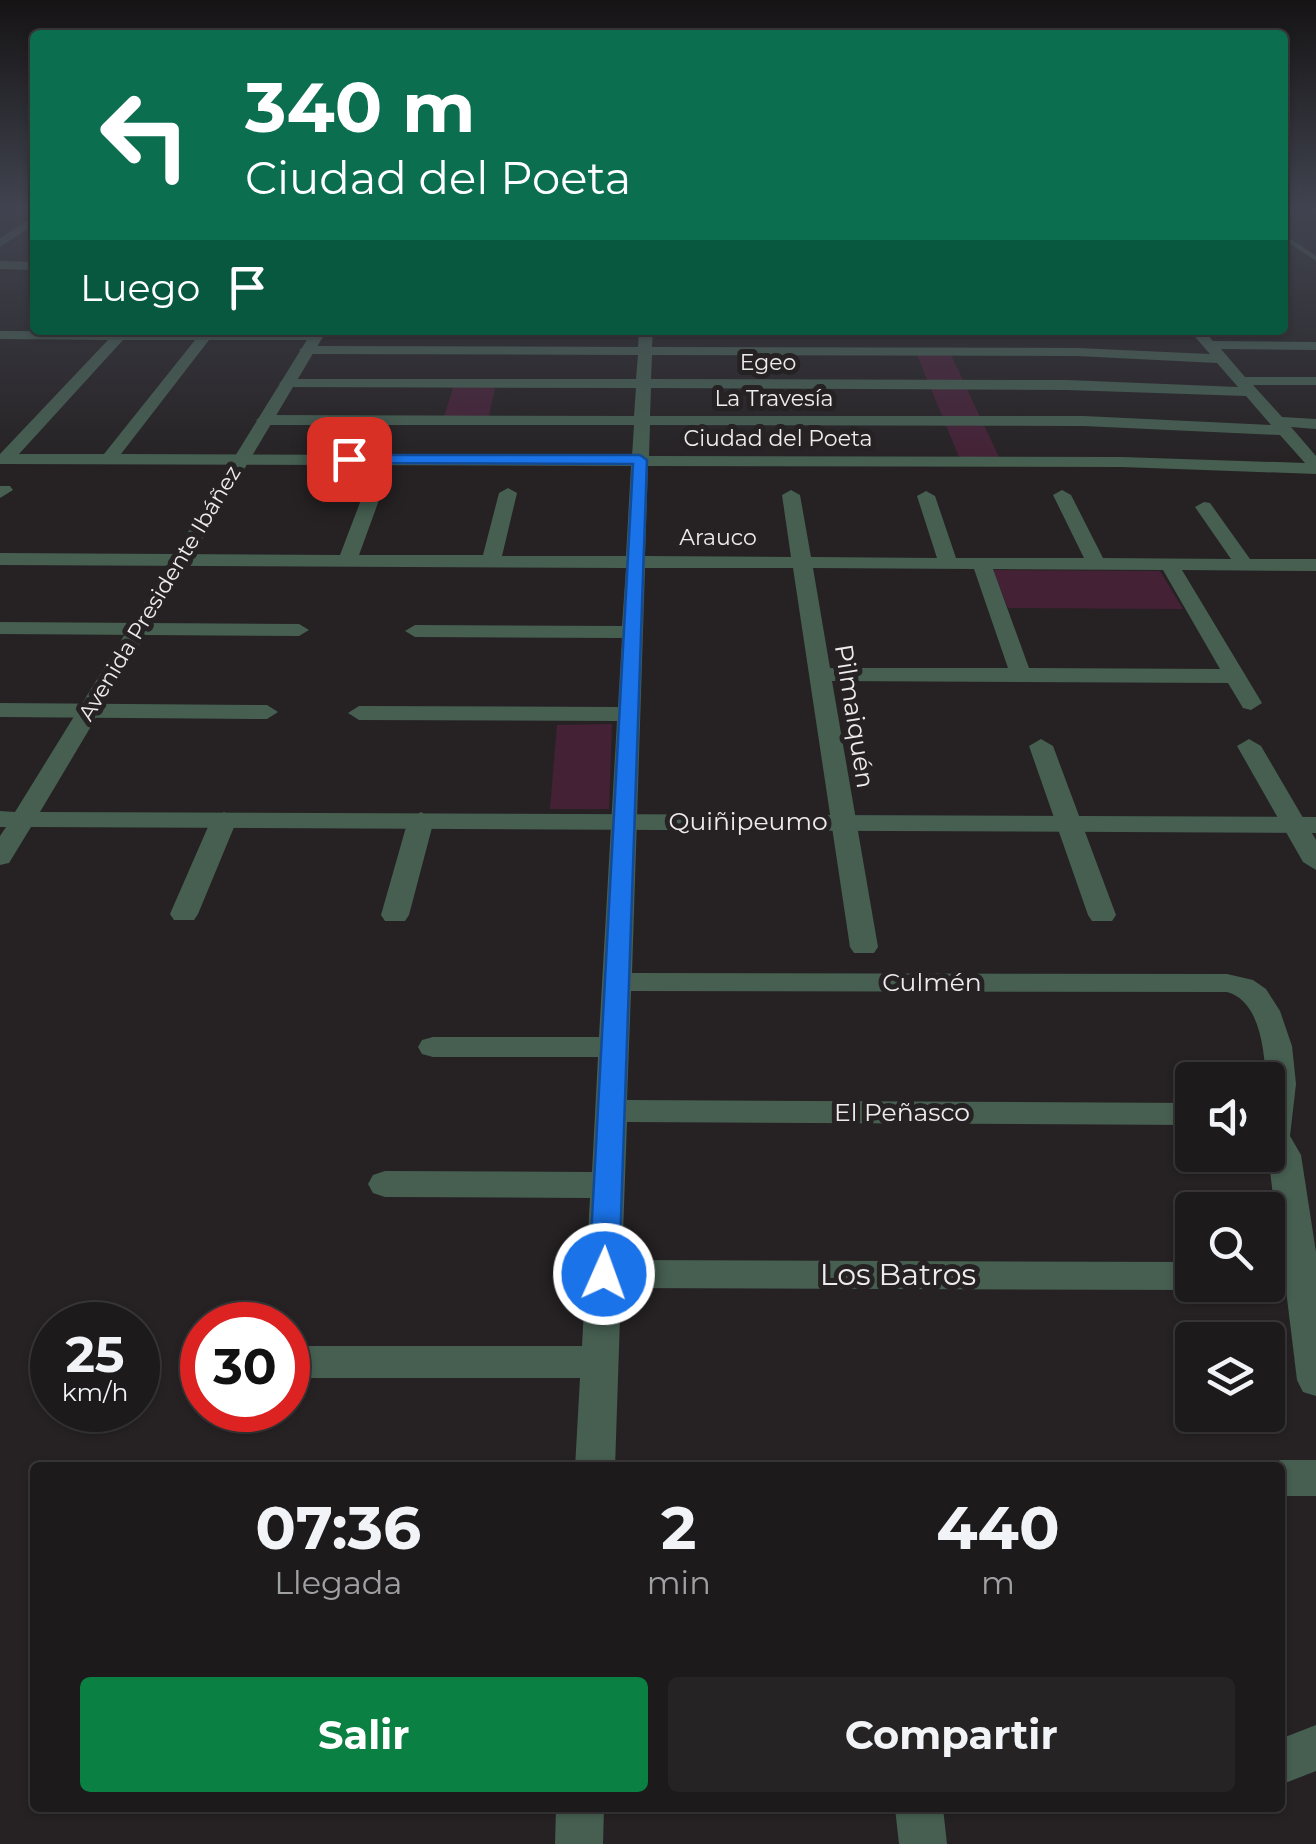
<!DOCTYPE html>
<html lang="es">
<meta charset="utf-8">
<style>
:root{--surface:#1c1a1b;--page:#252324;--text:#f1f3f6;--muted:#a0a1a3;--line:#3a383a;--accent:#0b8043}
body{margin:0;font-family:Montserrat,sans-serif;background:var(--page);color:var(--text);height:100vh;display:flex;flex-direction:column;font-size:38px;white-space:nowrap}
*{box-sizing:border-box;margin:0}
p{font-size:32px;color:var(--muted)}
.icon{flex:none;width:55px;height:55px;fill:none;stroke:currentColor;stroke-width:2;stroke-linecap:round;stroke-linejoin:round}
.map{position:relative;flex:1;overflow:hidden}
.panel{position:absolute;left:30px;top:1462px;width:1255px;height:350px;display:flex;flex-direction:column;background:var(--surface);border-radius:10px;box-shadow:0 2px 8px #0004,0 0 0 2px var(--line)}
.panel>*{flex:none}
.banner{position:absolute;left:30px;top:30px;width:1258px;height:305px;border-radius:10px;box-shadow:0 2px 8px #0004,0 0 0 2px var(--line);background:#0b6e4f;color:#fff;overflow:hidden}
.buttons{position:absolute;left:1175px;top:1062px;display:grid;gap:20px}
.buttons a{display:grid;place-items:center;width:110px;height:110px;border-radius:10px;background:var(--surface);box-shadow:0 2px 8px #0004,0 0 0 2px var(--line);font-size:50px}
.speed{position:absolute;left:30px;top:1302px;display:flex;gap:20px;font-size:50px;font-weight:700;text-align:center}
.speed>*{display:grid;place-content:center;width:130px;height:130px;border-radius:50%;background:var(--surface);box-shadow:0 2px 8px #0004,0 0 0 2px var(--line);line-height:1}
.speed small{font-size:25px;font-weight:400}
.speed .limit{border:15px solid #d22;background:#fff;color:#111}
.pin{position:absolute;display:grid;place-items:center;width:85px;height:85px;color:#fff;margin:-42px;border-radius:20px;box-shadow:0 5px 15px #0006}
.me{position:absolute;width:110px;margin:-55px;rotate:2deg;stroke-linejoin:round;filter:drop-shadow(0 0 8px #0008)}
.turn{display:flex;align-items:center;gap:35px;height:210px;padding:0 50px;font-size:45px}
.turn .icon{width:130px;height:130px;stroke-width:2.5}
.turn b{display:block;font-size:70px;line-height:85px}
.then{display:flex;align-items:center;height:95px;padding:0 50px;background:#0003;gap:20px;font-size:38px}
.eta{display:flex;justify-content:space-evenly;align-items:center;height:170px;text-align:center}
.eta b{font-size:60px;font-weight:700;line-height:70px}
.cta{display:flex;gap:20px;margin-top:auto;padding:20px 50px}
.cta a{flex:1;height:115px;border-radius:10px;background:var(--accent);color:#fff;font-size:40px;font-weight:700;line-height:115px;text-align:center}
.cta a+a{background:var(--page);color:var(--text)}
.map>svg:first-child{display:block}
.green{fill:#452136}
.lines{fill:none;stroke-linecap:round;stroke-linejoin:round}
.service{fill:#465f51;fill-rule:evenodd}
.minor{fill:#465f51;fill-rule:evenodd}
.tertiary{fill:#465f51;fill-rule:evenodd}
.route{fill:#1a73e8;stroke:#114b97;stroke-width:2.5}
.labels{text-anchor:middle;stroke-width:10;stroke-linejoin:round;paint-order:stroke}
.far-street-label{font-size:22px;fill:#eeebed;stroke:#262224}
.street-label{font-size:25px;fill:#eeebed;stroke:#262224}
.near-street-label{font-size:30px;fill:#eeebed;stroke:#262224}
</style>
<div class="map">
<svg width="1316" height="1844" viewBox="0 0 1316 1844">
<rect width="100%" height="100%" fill="#262224"/>
<path class="green" d="M917,355H951L999,457H959Z
M454,384H496L488,420H443Z
M993,570L1160,571L1183,609L1008,608Z
M612,724L609,809H550L557,725Z"/>
<g class="lines">
<path class="service" d="M1282,233L1316,256V261L1282,238Z"/>
<path class="minor" d="M35,216V224L0,247V238Z
M0,261L35,262V270L0,269Z
M639,330H653L652,347L1077,348L1210,354L1189,330H1203L1213,341L1316,342V350L1221,349L1245,377H1316V385H1253L1282,417L1316,419V429L1291,427L1316,456V474L1122,467L648,466L645,556L791,557L782,495L791,490L800,495L811,557L937,558L917,496L926,491L935,496L956,558H1084L1053,495L1062,490L1071,495L1103,558L1231,559L1195,507L1204,502L1210,503L1250,559H1316V571L1182,570L1262,703L1251,710L1243,708L1228,683L832,681L878,947L874,953H854L850,947L793,568H645L632,973L1227,974L1253,980L1266,989L1280,1011L1292,1046L1296,1084L1290,1136L1301,1155L1316,1252V1396L1303,1392L1297,1380L1286,1290L1255,1285H1268V1262H1282C1277,1226 1272,1189 1268,1154C1263,1114 1278,1006 1227,992L631,991L627,1100L1192,1103V1125L627,1122L622,1260L1192,1262V1285L1205,1286L1192,1290L621,1288L615,1468H575L580,1378H288V1346H582L590,1198L385,1197L373,1193L368,1184L373,1175L385,1171L592,1172L598,1057H433L422,1054L418,1047L422,1040L433,1037H599L617,721L359,720L348,713L359,706L618,707L622,638L415,637L405,631L415,625L622,626L626,568L0,565V553L340,555L364,492L373,487L382,492L359,555H483L499,493L508,488L517,493L502,556H626L631,466L0,464V454L108,340L0,339V331L316,332L323,336L316,340H209L121,454L632,456L634,425H264L256,420L264,415L634,416L636,388L286,387L279,383L286,379H636L638,355L306,354L299,350L306,346L638,347ZM123,340H195L104,454H19ZM652,355L1077,356L1217,363L1238,387L1067,380L651,379ZM651,388L1067,390L1246,396L1271,425L1084,416H650ZM650,425L1084,426L1280,435L1305,463L1122,457L649,456ZM813,568L974,569L1008,668H830ZM993,569L1163,570L1220,669L1029,668Z
M0,486H10L13,490L0,498Z
M0,622L299,624L309,630L299,636L0,634Z
M0,703L267,705L278,712L267,719L0,717Z
M1041,739L1053,746L1116,915L1112,921H1092L1088,915L1029,746Z
M1249,739L1261,746L1316,840V870L1303,862L1237,746Z
M224,812L237,820L198,914L194,920H174L170,914L211,820Z
M421,812L434,820L409,915L405,921H385L381,915L408,820Z
M1280,1460H1316V1496H1280V1468H1265Z
M1316,1725V1771L1280,1785V1739Z
M556,1808H604L603,1844H555Z
M895,1808H943L947,1844H899Z"/>
<path class="tertiary" d="M313,330H327L40,812L1316,817V833L31,827L9,863L0,865V836L6,827H0V811L15,812Z"/>
</g>
<linearGradient id="sky" x2="0" y2="1"><stop stop-color="#151314"/><stop offset="0.45" stop-color="#414450"/><stop offset="1" stop-color="#414450" stop-opacity="0"/></linearGradient>
<rect width="1316" height="465" fill="url(#sky)"/>
<path class="route" d="M640,455L647,460L619,1274L615,1283L604,1286L594,1283L589,1274L633,464L349,463L342,459L349,455Z"/>
<g class="labels">
<g class="far-street-label">
<text x="768" y="370">Egeo</text>
<text x="774" y="406">La Travesía</text>
<text x="778" y="446">Ciudad del Poeta</text>
<text x="718" y="545">Arauco</text>
<text transform="translate(159 593) rotate(-59)" y="8">Avenida Presidente Ibáñez</text>
</g>
<g class="street-label">
<text transform="translate(855 716) rotate(81)" y="9">Pilmaiquén</text>
<text x="748" y="830">Quiñipeumo</text>
<text x="932" y="991">Culmén</text>
<text x="902" y="1121">El Peñasco</text>
</g>
<g class="near-street-label">
<text x="898" y="1285">Los Batros</text>
</g>
</g>
</svg>
<div class="buttons">
<a><svg class="icon" aria-label="sound" viewBox="0 0 24 24"><path d="M4 9h4l5-4v14l-5-4H4zM17 9q2 3 0 6"/></svg></a>
<a><svg class="icon" aria-label="search" viewBox="0 0 24 24"><circle cx="10" cy="10" r="6"/><path d="M15 15l6 6"/></svg></a>
<a><svg class="icon" aria-label="layers" viewBox="0 0 24 24"><path d="M12 4l9 5-9 5-9-5zM3 14l9 5 9-5"/></svg></a>
</div>
<div class="speed"><div>25<small>km/h</small></div><div class="limit">30</div></div>
<div class="pin" style="left:349px;top:459px;background:#d93025"><svg class="icon" aria-label="arrive" viewBox="0 0 24 24"><path d="M6 21V4h12l-3 4 3 4H6"/></svg></div>
<svg class="me" style="left:604px;top:1274px" viewBox="-20 -20 40 40"><circle r="17" fill="#1a73e8" stroke="#fff" stroke-width="3"/><path d="M0-11L8 9 0 5-8 9z" fill="#fff"/></svg>
<div class="banner">
<div class="turn"><svg class="icon" aria-label="left" viewBox="0 0 24 24"><path d="M17 20v-9H6M10 6l-5 5 5 5"/></svg><div><b>340 m</b>Ciudad del Poeta</div></div>
<div class="then">Luego<svg class="icon" aria-label="arrive" viewBox="0 0 24 24"><path d="M6 21V4h12l-3 4 3 4H6"/></svg></div>
</div>
<section class="panel">
<div class="eta">
<div><b>07:36</b><p>Llegada</p></div>
<div><b>2</b><p>min</p></div>
<div><b>440</b><p>m</p></div>
</div>
<div class="cta"><a>Salir</a><a>Compartir</a></div>
</section>
</div>
